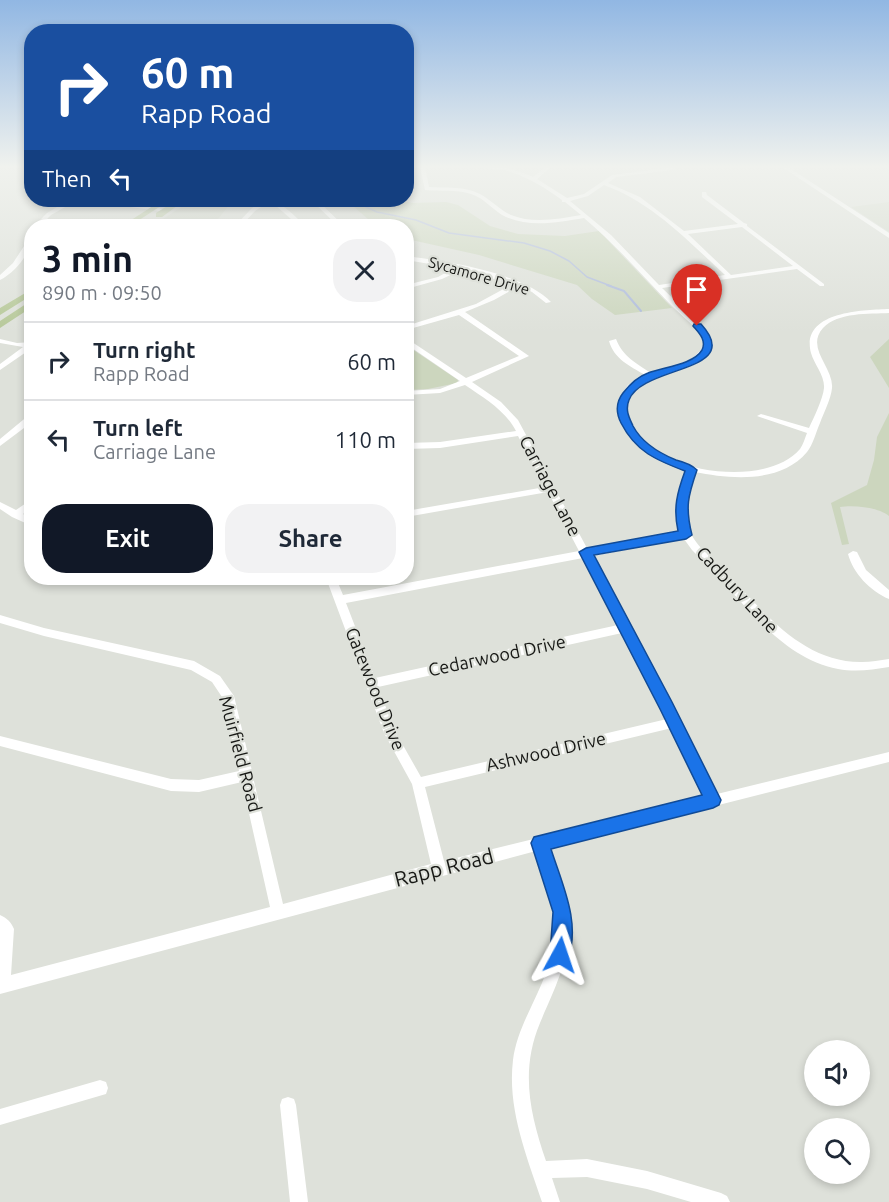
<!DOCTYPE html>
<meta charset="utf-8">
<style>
:root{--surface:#fff;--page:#f2f2f3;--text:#1f2937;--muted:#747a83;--line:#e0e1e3;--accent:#111827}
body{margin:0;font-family:Ubuntu,sans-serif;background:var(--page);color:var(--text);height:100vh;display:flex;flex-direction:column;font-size:22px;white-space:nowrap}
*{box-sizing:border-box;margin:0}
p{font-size:20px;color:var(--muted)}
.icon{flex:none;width:33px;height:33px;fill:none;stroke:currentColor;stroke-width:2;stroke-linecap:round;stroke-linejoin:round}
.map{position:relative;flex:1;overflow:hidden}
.panel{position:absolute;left:24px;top:219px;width:390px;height:366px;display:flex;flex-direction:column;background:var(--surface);border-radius:24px;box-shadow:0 3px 9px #0003}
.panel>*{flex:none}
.guide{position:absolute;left:24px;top:24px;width:390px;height:183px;border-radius:24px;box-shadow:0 3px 9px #0003;background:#1a4fa0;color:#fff;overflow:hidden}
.tools{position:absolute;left:804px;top:1040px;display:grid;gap:12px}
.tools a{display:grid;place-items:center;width:66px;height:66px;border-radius:50%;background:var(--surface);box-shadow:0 3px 9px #0003;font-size:30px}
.pin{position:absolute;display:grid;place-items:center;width:51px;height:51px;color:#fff;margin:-62px -26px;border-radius:50% 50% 50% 0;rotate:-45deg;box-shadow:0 0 6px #0007}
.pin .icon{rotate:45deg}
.me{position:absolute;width:66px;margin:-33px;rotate:5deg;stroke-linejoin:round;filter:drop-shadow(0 0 4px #0008)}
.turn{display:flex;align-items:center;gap:21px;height:126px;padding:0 18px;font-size:27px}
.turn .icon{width:78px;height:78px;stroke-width:2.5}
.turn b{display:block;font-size:42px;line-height:51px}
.then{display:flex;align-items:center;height:57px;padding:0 18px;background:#0003;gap:12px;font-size:22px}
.round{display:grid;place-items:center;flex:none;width:63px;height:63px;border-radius:24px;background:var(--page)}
.headline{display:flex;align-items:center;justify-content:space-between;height:102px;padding:0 18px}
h1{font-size:36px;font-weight:700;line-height:45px;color:var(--accent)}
.button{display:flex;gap:12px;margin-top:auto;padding:12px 18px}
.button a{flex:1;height:69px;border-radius:24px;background:var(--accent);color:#fff;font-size:24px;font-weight:700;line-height:69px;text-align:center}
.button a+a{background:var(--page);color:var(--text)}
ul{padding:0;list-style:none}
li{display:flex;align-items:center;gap:18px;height:78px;padding:0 18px;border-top:2px solid var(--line)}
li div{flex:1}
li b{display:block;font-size:22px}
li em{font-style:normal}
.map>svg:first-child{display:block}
.built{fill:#d3d9cb}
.green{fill:#ccd6be}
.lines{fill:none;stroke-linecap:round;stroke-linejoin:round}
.stream-far1{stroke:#aebbdc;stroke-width:1.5}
.stream{stroke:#aebbdc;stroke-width:2}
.minor{fill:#fff;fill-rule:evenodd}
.major{fill:#b6c898;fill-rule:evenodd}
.route{fill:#1a73e8;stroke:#114b97;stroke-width:1.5}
.labels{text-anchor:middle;stroke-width:4.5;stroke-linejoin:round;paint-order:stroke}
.far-street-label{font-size:15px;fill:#171815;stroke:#dee1da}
.street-label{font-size:18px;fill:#171815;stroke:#dee1da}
.near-street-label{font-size:21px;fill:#171815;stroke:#dee1da}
</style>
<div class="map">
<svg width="889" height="1202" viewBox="0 0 889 1202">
<rect width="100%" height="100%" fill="#dee1da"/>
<path class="built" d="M192,200H233L219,218L207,226H152Z
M889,202V232L851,207Z"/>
<path class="green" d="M346,200H399L412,203L446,202L458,205L490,226L518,234L565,236L599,231L672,308L615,315L592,299L577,285L479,255L407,239L406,226H376Z
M889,339V388L870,357Z
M406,345L458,380L457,383L428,389L407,390Z
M889,413V516C878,507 854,505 840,507L849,544L842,545L831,503L867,485L874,460L877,437Z"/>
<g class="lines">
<path class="stream-far1" d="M360,200L366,207L377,212L416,220L449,233L524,243L550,251L569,261L587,277L611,286"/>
<path class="stream" d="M607,285L624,291L641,311"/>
<path class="minor" d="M406,165H429L425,167L429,187C446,188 465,186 480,194C491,200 500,210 511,215C533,224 558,219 581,215L565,202H562V200C544,187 525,175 503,170C491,168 476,169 465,165C488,163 512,167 533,177L548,165H553L537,179L567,198L584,194L612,175L675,167L673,170L616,177L608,183L640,197L684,231L738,224L702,197V192H706L707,195L744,223L747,224V226L824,284V286H820L797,269L662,288L701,325L713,344C708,352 703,359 695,364C670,377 629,372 628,409C627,413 627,418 628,422C649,472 764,491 800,449C803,445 805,438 807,433L757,416L761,414L809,428C814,417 823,399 824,388C825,376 814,364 811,353C800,311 864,310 889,309V313C869,314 838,312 823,328C805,348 834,368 832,388C831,399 824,412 820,423C816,432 813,445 807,452C780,484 730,479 695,472C689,490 683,508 688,526C693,545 712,557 725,571C762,610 802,663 862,662C871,662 880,660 889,659V667C872,670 855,672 838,669C786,659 752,613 718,577C710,567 700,559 692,550L684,539L592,556L671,703L717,794L889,752V762L549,848C559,875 570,903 569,932C568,964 552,994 540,1023C520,1071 530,1114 546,1161L587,1159L647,1171L721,1193L727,1196L730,1202H691L647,1189L587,1177L552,1178L560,1202H542C527,1157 507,1109 513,1060C516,1036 528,1014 538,992C563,938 556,905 536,851L0,994V915C7,918 11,922 14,929L11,975L270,907L242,782L199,792L171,791L0,746V736L171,779L199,780L239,771L222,697L212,682L191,670L44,636L0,623V615L44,628L194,661L220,676L234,696L252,771L254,775L253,777L283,904L431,864L412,784L384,733L326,578H336L343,595L579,551L548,492L406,517V511L545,487L518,436L440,448L406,449V443L440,442L516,431C505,410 484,398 465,385L440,393L406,395V391L440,389L460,381L406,344V338L466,378L519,356L459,315L406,330V326L476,304L513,284L461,270L442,279L406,289V285L438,277L454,268L406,260V256C447,261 523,273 551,302L546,303L532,292L519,286L494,300L465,312L529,356L472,382L501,402L518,420L588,550L680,533C673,511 679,492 686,471L656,459L633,442L619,421L620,398L628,385L645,375C630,366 614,359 609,341L616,339C623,357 636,363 651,373C673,367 693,364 705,344C698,326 682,317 669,303C641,274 615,244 584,218C559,222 531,228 506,217C494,212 485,198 471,194C456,189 440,192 425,190L420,167H406ZM604,185C653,203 688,241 725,275L659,285L611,235L570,201L588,196ZM742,227L793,266L731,275L688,234ZM583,558L618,625L375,678L346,603ZM622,633L667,719L421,777L395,731L378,687ZM672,728L705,797L444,861L425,787Z
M779,165H785L889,233V238Z
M69,200L116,201L169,210L166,212L116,205L74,202L51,215L40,226H34L47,213Z
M260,200C278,198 292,213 305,226H299L275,205L267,203L255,211L241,226H235L251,209L262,201Z
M311,200H317L344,226H338Z
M32,234C32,252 16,272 0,280V275L13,263Z
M0,339L17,343L32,342V348L0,370V364L23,347L0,343Z
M29,415H32V422L0,446V439Z
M32,499V507L23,514L32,519V526L12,517L0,509V502L16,510Z
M853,551L857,552L866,570L889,590V599C870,591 853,573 848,554Z
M100,1080L106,1082L108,1088L106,1094L0,1125V1109Z
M288,1097L294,1099L296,1105L308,1202H290L280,1105L282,1099Z"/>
<path class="major" d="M162,200H170L130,226H122Z
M177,200H185L162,217H156V213Z
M32,289V295L0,315V308Z
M32,300V307L0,328V321Z"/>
</g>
<linearGradient id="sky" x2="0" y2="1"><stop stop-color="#91b7e3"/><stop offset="0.5" stop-color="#f0f2ee"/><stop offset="1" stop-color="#f0f2ee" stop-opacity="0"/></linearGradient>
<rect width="889" height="333" fill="url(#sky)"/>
<path class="route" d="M694,324H701C746,373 642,365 629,400C625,410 629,417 633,426C642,443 659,453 676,460C684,462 692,465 697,470C688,496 685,507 692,535L686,539L594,555L672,702L721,800L719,805L713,808L551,849C562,884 582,924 567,962L560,964L553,962L550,955L553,912L531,843L534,837L702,795L660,709L579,552L586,548L678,531C673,508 677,493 685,471C656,460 636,452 621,423C616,413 616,402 623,393C630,384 637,377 648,373C663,367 693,365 702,350C707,340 698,332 693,326Z"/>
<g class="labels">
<g class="far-street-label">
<text transform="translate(479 276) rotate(16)" y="5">Sycamore Drive</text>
</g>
<g class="street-label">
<text transform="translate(550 486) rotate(62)" y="6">Carriage Lane</text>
<text transform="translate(737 590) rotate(47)" y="6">Cadbury Lane</text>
<text transform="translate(497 656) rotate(-12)" y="6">Cedarwood Drive</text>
<text transform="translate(375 689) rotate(68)" y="6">Gatewood Drive</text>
<text transform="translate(546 752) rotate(-13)" y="6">Ashwood Drive</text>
<text transform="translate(240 754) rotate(75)" y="6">Muirfield Road</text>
</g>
<g class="near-street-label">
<text transform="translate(444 868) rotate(-14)" y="7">Rapp Road</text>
</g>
</g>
</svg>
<div class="tools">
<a><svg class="icon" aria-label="sound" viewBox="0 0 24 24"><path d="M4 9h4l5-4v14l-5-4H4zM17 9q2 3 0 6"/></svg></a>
<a><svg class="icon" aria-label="search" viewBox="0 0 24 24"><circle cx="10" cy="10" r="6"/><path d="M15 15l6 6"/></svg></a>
</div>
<div class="pin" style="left:697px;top:326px;background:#d93025"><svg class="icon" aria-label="arrive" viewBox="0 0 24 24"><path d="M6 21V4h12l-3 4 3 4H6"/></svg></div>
<svg class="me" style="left:560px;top:955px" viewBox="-20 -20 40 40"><path d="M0-17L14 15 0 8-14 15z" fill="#1a73e8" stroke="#fff" stroke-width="4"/></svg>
<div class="guide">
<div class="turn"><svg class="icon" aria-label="right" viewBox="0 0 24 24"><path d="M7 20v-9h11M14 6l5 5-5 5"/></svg><div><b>60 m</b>Rapp Road</div></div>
<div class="then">Then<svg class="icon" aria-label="left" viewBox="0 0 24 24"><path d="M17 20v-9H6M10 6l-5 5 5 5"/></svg></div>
</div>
<section class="panel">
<div class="headline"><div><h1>3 min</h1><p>890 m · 09:50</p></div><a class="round"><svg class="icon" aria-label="close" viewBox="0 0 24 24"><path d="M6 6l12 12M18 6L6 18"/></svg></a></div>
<ul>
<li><svg class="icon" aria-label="right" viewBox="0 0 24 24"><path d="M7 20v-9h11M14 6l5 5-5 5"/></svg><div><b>Turn right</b><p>Rapp Road</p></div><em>60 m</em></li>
<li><svg class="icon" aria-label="left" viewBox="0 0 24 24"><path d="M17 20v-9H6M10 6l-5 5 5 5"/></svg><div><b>Turn left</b><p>Carriage Lane</p></div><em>110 m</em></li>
</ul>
<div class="button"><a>Exit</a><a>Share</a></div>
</section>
</div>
